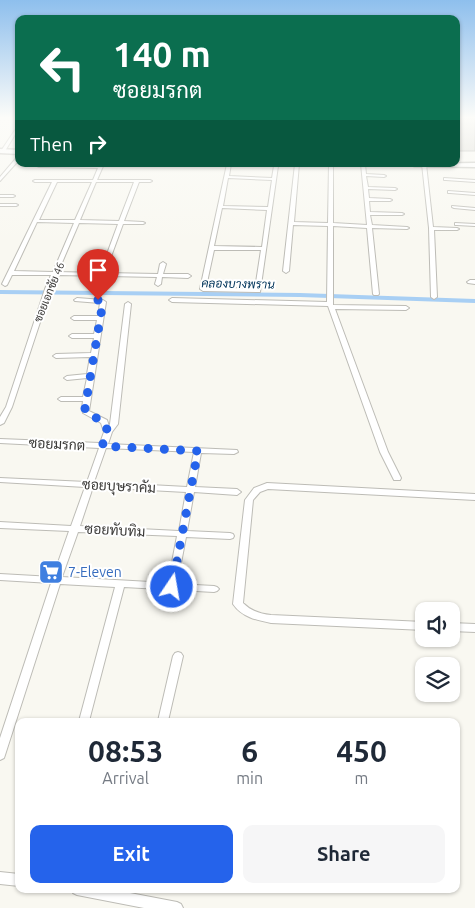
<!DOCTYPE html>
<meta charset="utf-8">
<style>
:root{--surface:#fff;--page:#f6f6f7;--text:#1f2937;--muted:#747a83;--accent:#2563eb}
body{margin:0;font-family:Ubuntu,Sarabun,sans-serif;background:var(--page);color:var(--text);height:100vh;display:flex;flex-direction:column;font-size:19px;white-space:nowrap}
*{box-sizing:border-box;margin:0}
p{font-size:16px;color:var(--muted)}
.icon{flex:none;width:28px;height:28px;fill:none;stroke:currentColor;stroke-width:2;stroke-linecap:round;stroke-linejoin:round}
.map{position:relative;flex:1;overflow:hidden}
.sheet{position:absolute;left:15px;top:718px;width:445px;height:175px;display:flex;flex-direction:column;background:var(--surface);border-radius:10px;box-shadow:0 1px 4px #0004}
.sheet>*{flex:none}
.top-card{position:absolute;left:15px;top:15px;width:445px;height:152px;border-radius:10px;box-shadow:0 1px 4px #0004;background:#0b6e4f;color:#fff;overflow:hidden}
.buttons{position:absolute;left:415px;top:602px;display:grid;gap:10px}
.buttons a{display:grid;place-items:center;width:45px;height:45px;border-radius:10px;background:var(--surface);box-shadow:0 1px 4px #0004;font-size:25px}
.pin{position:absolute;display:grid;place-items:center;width:42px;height:42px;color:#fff;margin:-51px -21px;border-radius:50% 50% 50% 0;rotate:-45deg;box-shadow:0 0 5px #0007}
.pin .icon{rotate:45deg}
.me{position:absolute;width:55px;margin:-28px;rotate:12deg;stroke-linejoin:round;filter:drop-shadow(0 0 4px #0008)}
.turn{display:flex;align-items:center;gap:18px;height:105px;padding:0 15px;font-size:22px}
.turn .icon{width:65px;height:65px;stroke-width:2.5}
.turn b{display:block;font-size:35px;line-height:42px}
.then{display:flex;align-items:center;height:48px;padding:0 15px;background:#0003;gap:10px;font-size:19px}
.eta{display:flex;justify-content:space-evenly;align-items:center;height:85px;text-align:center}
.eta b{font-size:30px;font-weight:700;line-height:35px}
.cta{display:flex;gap:10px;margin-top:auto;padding:10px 15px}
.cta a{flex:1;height:58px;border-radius:10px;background:var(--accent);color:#fff;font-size:20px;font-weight:700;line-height:58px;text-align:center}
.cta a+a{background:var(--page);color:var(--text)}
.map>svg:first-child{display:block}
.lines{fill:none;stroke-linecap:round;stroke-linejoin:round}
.canal{fill:#a8cff4;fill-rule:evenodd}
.building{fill:#d5d4cd;stroke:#a5a39d}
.street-casing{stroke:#bdbcb6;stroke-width:2}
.primary-casing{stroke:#bdbcb6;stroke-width:3}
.street{fill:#fff;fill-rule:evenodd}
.primary{fill:#fff;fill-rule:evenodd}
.route{stroke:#2563eb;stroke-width:9;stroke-dasharray:0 16.2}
.labels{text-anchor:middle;stroke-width:4;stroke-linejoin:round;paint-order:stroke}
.far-street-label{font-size:11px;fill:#3a3937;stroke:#fff}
.far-water-label{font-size:12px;font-style:italic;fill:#01345a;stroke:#fff}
.street-label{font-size:14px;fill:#3a3937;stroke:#fff}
.shop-label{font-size:14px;fill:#366cbe;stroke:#fff;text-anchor:start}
</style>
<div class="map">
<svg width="475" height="908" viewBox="0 0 475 908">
<rect width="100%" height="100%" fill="#f9f8f1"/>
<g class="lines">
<path class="canal" d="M0,290L300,293L475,299V303L300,297L0,294Z"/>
</g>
<path class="building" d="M456,118H475V151H456Z"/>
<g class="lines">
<defs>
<path id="street" d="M19,124V128L5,151L2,152L1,151Z
M18,156H19V160L0,181V177Z
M100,164H104L97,180H150L152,181L150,182H139L124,221L143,222L145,223L143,224H123L105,273L158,274L160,264L163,262L166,264L163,274H188L191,276L188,278L162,277L161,284L158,286L155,284L157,277L57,275L51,289L12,407L4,423L0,425V417L6,407L45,289L51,275H12L7,285L5,286L2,284L52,182H35L33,181L35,180H93L98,168L39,167L37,166L39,165L99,166ZM57,182H92L75,220H39ZM96,182H134L119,221L80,220ZM37,222L74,223L53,272L14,271ZM79,223L118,224L100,273L58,272Z
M227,164H231L229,176L272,178L274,166L276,165L278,166L260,292L203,291L200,289ZM228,178L272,180L268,207L223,206ZM222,208L267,210L262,247L214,246ZM214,250H261L255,289L206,287Z
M295,164H299L294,222L328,223L329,164H333V223L367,225L361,164H365L366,174L384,175L386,176L384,177L366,176L368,187L395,188L397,189L395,190L368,189L369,198L390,199L392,200L390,201H369L370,212L402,213L404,214L402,215H370L372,225L407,227L409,228L407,229L372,228L379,294L378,295H374L373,294L367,228L333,226V305L406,306L409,308L406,310L335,309L388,452L401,478L400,480H394L380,452L328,306L172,302L169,300L172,298L327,302L328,226L293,225L289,271L286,273L283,271Z
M422,164H426L433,227L457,228L459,229L457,230H434L437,297L434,299L431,297L429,228Z
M444,178L475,180V182L446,180H444Z
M448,191L475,193V195L450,193H448Z
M0,195H13L15,196L13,197H0Z
M0,204H16L18,205L16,206H0Z
M452,206L475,208V210L454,208L452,207Z
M455,223L475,224V226L457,225H455Z
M470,280H475V284L468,283L467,282Z
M77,298L103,300L106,302L89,411L107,420L109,426L110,424L125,304L128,302L131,304L118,424L112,432L108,444L237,450L238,452L234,454L201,453L195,487L237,489L241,492L237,495L194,492L187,531L230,533L233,534L234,536L233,538L230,539L186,537L177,584L214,586L217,587L219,589L217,591L214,592L124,587L89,721H79L115,587L60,584L5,755L4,758L0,760V738L51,583L0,580V574L53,577L69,531L0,528V522L71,526L85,487L0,482V478L87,482L99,448L0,443V439L100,443L104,432L101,423L83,413L82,408L83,401H61L58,399L61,397H83L87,378L67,380L64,378L67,376L87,374L90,357L56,358L53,356L56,354L91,353L94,338H72L69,336L72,334H94L97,320H74L71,318L74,316H98L100,303L75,301L74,300ZM106,448L194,452L187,487L94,482ZM93,487L186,492L179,531L80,526ZM78,532L177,536L168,583L62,577Z
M267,483L475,494V500L268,489L260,492L253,500L243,603C251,611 260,614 271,615L424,622V630L271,623C256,620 242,617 233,604L245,500L254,488Z
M451,623L475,624V632L451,631Z
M178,652L181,653L183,656L168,721H158L173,656L175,653Z
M0,872L19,874V886L0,884Z
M71,889H109L177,902L181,904L183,908H144L77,895L73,893Z"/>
<path id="primary" d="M0,149L19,150V154L0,153Z
M475,163V167L414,166L410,164Z"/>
</defs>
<use href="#street" class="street-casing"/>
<use href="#primary" class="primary-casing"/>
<use href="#street" class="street"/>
<use href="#primary" class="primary"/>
</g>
<linearGradient id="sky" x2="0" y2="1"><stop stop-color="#8ebfed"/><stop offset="0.48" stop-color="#fcfcf9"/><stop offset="1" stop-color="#fcfcf9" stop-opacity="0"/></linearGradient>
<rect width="475" height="245" fill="url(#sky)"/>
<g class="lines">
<path class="route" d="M98,300L103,302L85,408V412L104,422L108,432L102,446L198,451L172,587"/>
</g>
<defs>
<symbol id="supermarket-square" viewBox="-11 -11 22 22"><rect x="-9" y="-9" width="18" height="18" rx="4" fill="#3f7fe0" stroke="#fff"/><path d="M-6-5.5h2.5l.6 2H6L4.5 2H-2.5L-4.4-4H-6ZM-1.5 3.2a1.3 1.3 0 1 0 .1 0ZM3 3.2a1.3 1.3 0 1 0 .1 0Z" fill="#fff"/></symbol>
</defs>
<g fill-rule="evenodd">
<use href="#supermarket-square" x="37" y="558" width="28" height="28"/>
</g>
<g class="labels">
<g class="far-street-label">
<text transform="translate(49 292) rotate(-68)" y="4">ซอยเอกชัย 46</text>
</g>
<g class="far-water-label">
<text transform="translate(238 284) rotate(1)" y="4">คลองบางพราน</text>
</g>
<g class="street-label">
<text transform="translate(57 444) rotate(3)" y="5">ซอยมรกต</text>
<text transform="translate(119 486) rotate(3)" y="5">ซอยบุษราคัม</text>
<text transform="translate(115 530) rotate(3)" y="5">ซอยทับทิม</text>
</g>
<g class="shop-label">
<text x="68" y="577">7-Eleven</text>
</g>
</g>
</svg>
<div class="buttons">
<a><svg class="icon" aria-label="sound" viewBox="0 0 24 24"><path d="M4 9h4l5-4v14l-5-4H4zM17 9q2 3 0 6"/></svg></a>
<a><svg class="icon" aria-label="layers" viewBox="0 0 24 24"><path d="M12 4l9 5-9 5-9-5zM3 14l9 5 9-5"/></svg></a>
</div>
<div class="pin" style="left:98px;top:300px;background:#d93025"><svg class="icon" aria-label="arrive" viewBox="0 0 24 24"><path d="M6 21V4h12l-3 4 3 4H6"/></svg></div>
<svg class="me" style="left:172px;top:587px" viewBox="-20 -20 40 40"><circle r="17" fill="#2563eb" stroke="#fff" stroke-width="3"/><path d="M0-11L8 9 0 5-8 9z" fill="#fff"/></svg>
<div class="top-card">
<div class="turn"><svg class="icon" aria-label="left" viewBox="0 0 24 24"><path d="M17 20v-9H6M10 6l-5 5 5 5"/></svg><div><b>140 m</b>ซอยมรกต</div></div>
<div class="then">Then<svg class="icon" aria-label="right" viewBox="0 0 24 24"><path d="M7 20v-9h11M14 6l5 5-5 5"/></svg></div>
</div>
<section class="sheet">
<div class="eta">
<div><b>08:53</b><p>Arrival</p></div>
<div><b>6</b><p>min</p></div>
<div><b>450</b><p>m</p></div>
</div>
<div class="cta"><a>Exit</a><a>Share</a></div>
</section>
</div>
